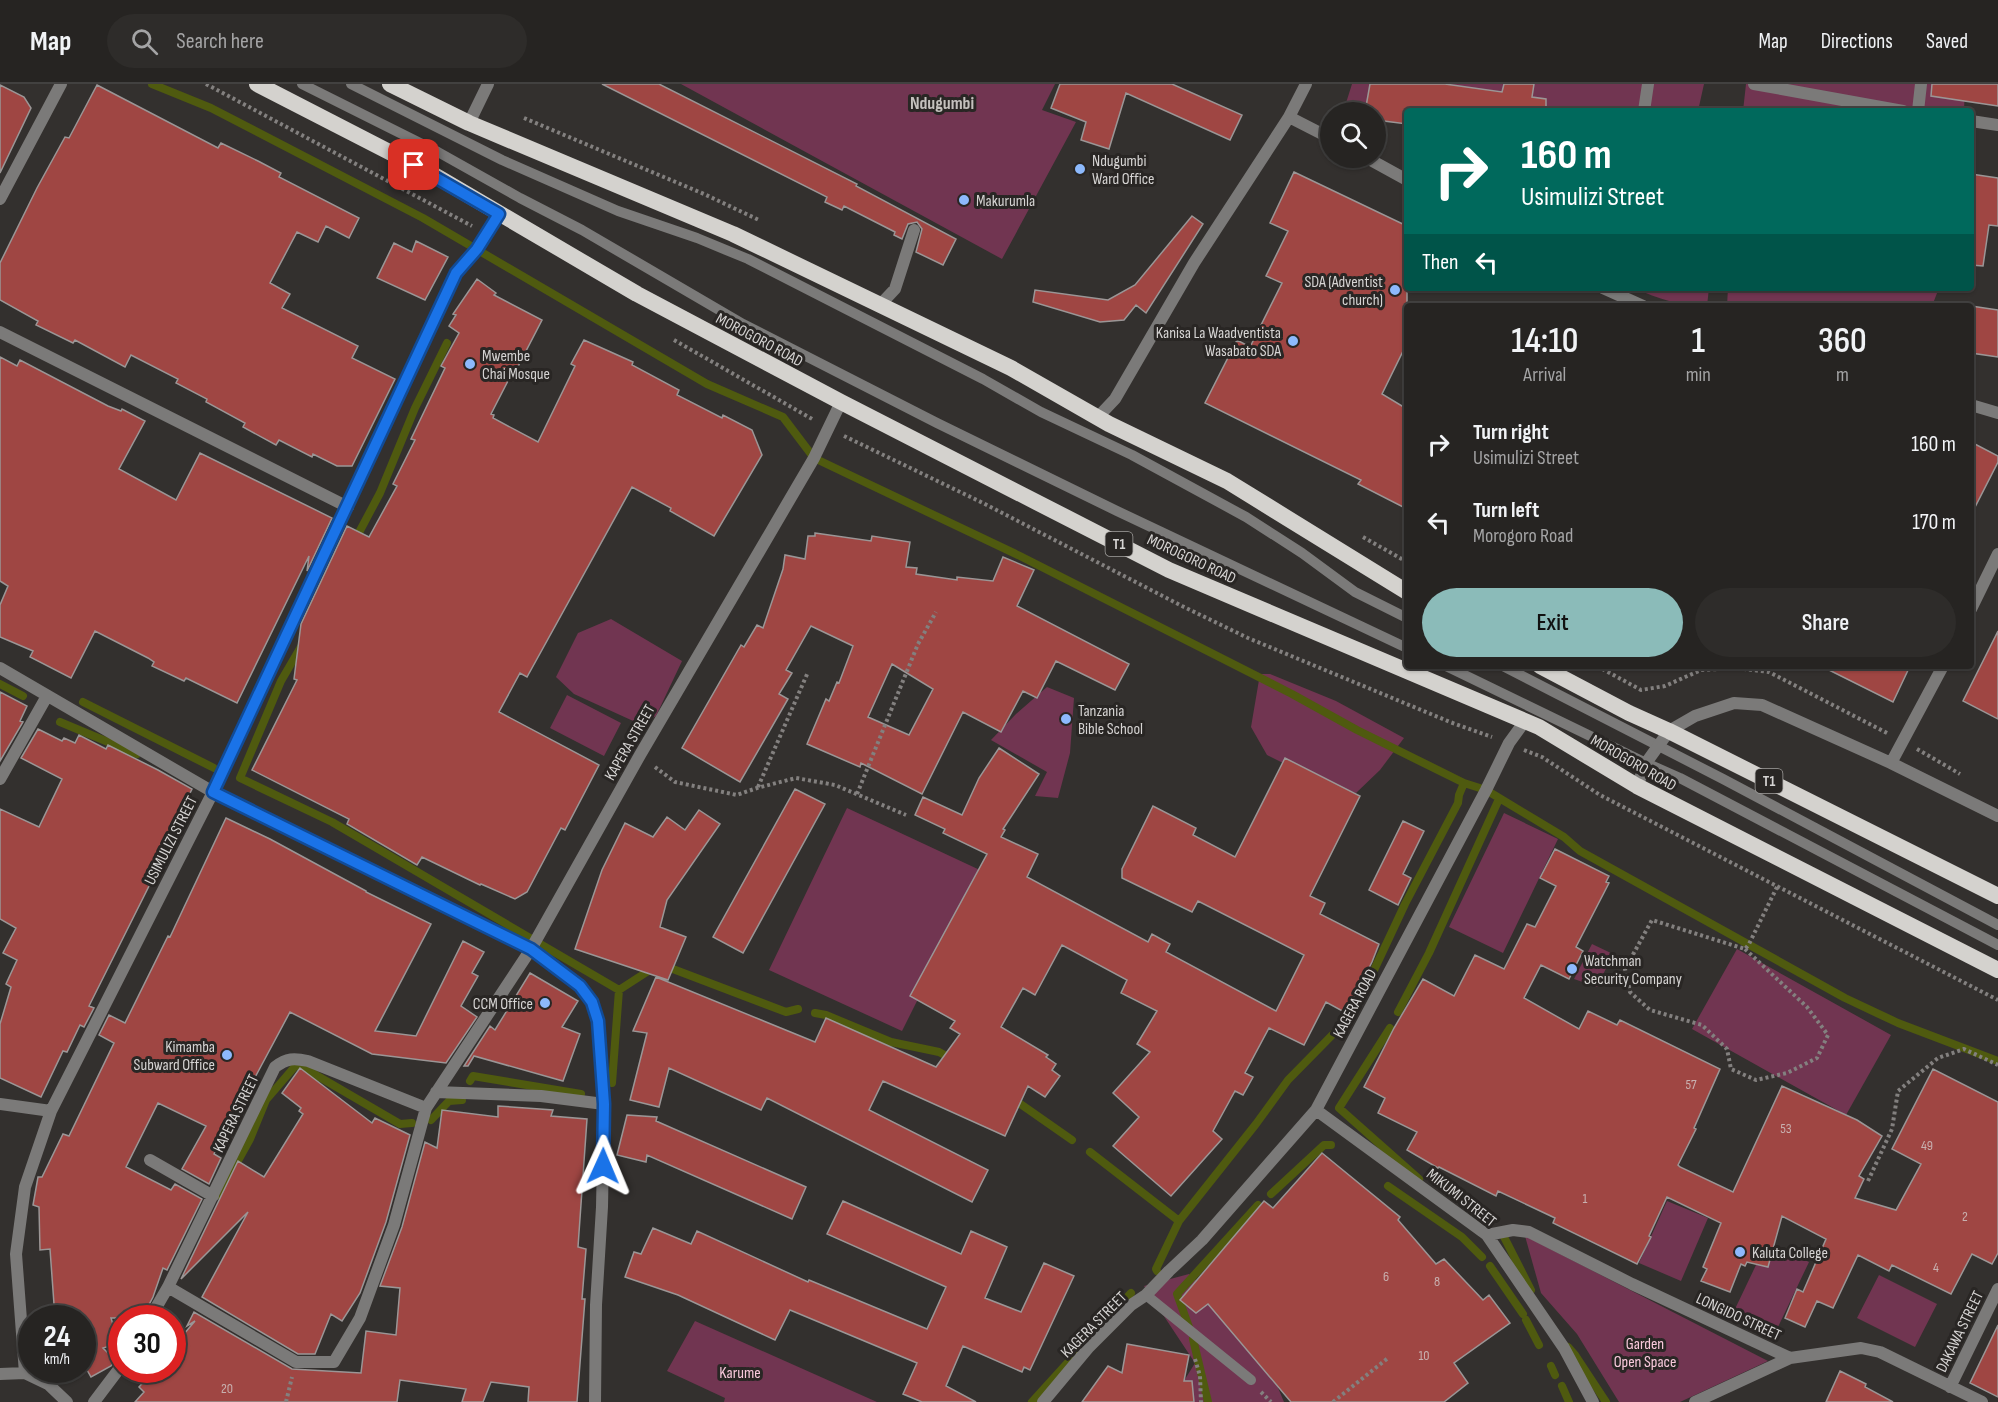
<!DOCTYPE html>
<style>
:root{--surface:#262422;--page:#2e2c2a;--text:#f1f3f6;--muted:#a4a4a5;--line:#424140;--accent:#8bbbb9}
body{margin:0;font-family:"Sofia Sans Condensed",sans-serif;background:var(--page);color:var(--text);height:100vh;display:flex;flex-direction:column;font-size:22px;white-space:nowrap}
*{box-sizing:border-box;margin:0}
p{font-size:20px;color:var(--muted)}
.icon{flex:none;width:33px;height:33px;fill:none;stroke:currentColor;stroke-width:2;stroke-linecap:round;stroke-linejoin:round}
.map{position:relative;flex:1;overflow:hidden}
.panel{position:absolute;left:1404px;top:219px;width:570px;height:366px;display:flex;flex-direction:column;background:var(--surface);border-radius:6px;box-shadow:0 2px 4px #0004,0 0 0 2px var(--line)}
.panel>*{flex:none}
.hud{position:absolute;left:1404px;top:24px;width:570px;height:183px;border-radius:6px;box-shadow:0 2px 4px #0004,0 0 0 2px var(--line);background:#00695c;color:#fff;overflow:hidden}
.fabs{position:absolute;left:1320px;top:18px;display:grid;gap:12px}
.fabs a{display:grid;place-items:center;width:66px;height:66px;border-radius:50%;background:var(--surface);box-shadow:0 2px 4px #0004,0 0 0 2px var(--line);font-size:30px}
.speed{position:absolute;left:18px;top:1221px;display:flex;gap:12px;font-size:30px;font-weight:700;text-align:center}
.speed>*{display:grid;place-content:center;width:78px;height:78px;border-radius:50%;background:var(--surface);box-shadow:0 2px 4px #0004,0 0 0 2px var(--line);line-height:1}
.speed small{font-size:15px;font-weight:400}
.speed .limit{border:9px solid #d22;background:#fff;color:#111}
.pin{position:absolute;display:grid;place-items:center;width:51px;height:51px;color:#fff;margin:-26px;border-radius:12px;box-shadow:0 3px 9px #0006}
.me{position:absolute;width:66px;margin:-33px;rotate:1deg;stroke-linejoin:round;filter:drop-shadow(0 0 4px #0008)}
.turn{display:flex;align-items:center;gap:21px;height:126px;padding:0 18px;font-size:27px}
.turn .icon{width:78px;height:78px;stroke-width:2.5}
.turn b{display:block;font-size:42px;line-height:51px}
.then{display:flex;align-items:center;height:57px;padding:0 18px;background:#0003;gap:12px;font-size:22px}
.eta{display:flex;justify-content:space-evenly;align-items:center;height:102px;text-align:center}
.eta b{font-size:36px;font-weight:600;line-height:42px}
.cta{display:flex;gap:12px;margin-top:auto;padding:12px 18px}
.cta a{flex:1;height:69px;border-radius:36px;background:var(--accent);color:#111;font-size:24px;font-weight:600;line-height:69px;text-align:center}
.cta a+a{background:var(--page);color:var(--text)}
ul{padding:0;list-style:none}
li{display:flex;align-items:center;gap:18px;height:78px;padding:0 18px}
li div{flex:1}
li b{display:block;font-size:22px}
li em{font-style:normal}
header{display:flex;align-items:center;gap:36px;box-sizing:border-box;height:84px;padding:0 30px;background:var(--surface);border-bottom:2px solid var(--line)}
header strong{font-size:28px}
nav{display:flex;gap:33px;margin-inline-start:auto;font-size:21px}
.search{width:420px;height:54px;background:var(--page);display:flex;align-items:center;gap:15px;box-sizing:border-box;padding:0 21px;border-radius:33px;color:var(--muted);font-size:22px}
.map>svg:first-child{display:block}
.green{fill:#713551}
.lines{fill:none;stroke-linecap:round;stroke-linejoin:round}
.stream{stroke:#4f5a0f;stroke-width:8}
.building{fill:#9f4643;stroke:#9b9696;stroke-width:1.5;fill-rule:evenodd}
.path{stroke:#83807f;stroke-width:4;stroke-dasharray:3 3;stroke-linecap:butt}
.service{stroke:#7b7a79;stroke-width:10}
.minor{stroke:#7b7a79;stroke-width:12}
.trunk{stroke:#d4d2ce;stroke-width:16}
.route-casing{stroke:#114b97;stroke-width:15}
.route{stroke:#1a73e8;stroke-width:10}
.poi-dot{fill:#8db9fc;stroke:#292624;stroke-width:2}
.labels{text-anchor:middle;stroke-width:6;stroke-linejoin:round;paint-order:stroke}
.number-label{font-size:14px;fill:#c8b0af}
.shield{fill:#292624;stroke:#a2a09e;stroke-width:1.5}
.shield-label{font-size:15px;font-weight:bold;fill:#d6d4d3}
.poi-label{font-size:16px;fill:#d6d4d3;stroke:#292624;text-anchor:start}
.street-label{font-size:16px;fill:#d6d4d3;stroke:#292624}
.park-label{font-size:16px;fill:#f9c9dc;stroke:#292624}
.neighbourhood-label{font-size:18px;font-weight:bold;fill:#c5c1be;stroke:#292624}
</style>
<header>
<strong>Map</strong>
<div class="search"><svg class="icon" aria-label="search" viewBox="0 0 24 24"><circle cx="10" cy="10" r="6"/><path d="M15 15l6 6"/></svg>Search here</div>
<nav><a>Map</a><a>Directions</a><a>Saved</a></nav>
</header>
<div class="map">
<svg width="1998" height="1318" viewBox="0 0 1998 1318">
<rect width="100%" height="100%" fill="#33302e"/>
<path class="green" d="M681,0H1055L1042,26L1076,38L1002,175Z
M1352,0H1704L1698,27H1407V31L1346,19Z
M1746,0H1965L1964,27H1743Z
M1635,204H1709L1707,222C1682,222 1657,215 1635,204Z
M1728,204H1939L1932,222H1727Z
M611,535L682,577L656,632L642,641L574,610L556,593L578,549Z
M1260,590H1270L1336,617L1404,654L1380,686L1356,709L1305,690L1267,671L1251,643Z
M1047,603L1074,614L1070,669L1058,714L1035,712L1047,688L991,656L1016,630Z
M567,611L621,639L604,672L550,644Z
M847,724L982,787L902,947L769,886Z
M1504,729L1558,755L1503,869L1449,843Z
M1592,860L1613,870L1597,903L1574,895Z
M1737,865L1891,951L1846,1031L1692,945Z
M1667,1117L1708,1134L1681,1197L1639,1179Z
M1525,1152L1768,1277L1680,1318H1619L1577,1250L1541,1209Z
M1767,1158L1809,1178L1777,1245L1735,1225Z
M1189,1190L1256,1251L1284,1318H1171L1195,1279L1144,1202Z
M1879,1191L1937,1220L1915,1263L1857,1234Z
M695,1237L877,1318H724L725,1314L667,1287Z"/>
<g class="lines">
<path class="stream" d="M152,0L211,24L423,134L707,300L783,333L814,374L1020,472L1292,610L1357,646L1464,699L1486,706L1564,753L1580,767L1845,914L1898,939L1998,977
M355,456L380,409L415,324L447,259
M302,561L281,597L240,694L332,738L619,906
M0,600L23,612
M83,618L214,684
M60,638L137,670
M665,882L786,928L798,925
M1398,928L1429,869L1499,715
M815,929L826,931L891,958L939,968L952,975
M1390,944L1339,1024L1419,1095
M470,997L473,992L581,1010
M612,999L619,906L653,884
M1012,1014L1072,1056
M431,1036L449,1017L462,1016
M1090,1068L1179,1137
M1388,1102L1462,1153L1482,1173
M1271,1110L1324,1061H1331
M219,1111L250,1055L266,1016L297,980L400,1040L412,1039
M1502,1149L1531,1206
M1490,1182L1523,1230
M1157,1187L1156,1185L1179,1137L1256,1040L1288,996L1344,939L1360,916L1405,820L1458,719L1459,711L1464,699
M1526,1236L1539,1261
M1189,1243L1177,1210L1258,1121
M1193,1255L1208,1318
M1568,1263L1575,1271L1606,1318
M1551,1282L1555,1291
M1562,1302L1569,1318
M1032,1318L1131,1209"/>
</g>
<path class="building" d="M602,0H659L857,100L856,102L956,155L943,181L916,168L922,145L917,138L908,140L902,155L894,151L895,148L844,122L842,126L825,118L827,113Z
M1060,0H1172L1242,31L1230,56L1126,9L1109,65L1081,56L1086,38L1051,24Z
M1370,0H1445L1502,8L1504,0H1534L1532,13L1546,15V27H1407V40L1376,36V28H1365Z
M1932,0H1998V22L1931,12Z
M0,1L24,13L31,24L0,89Z
M97,1L218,64L221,59L258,77L281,89L279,93L359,134L349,154L326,142L318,158L297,148L270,199L290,210L282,224L358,262L352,274L395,295L352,382H337L313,370L312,373L279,356L276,361L243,343L245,339L206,318L207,315L176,299L178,295L131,271L125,283L75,256L73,259L36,241L38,237L0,216V179L37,104L65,53L69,54Z
M1294,88L1407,142V259L1382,310L1407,325V425L1358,400L1361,396L1205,319L1237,256L1250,263L1282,199L1266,192L1288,147L1270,139Z
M1971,90L1998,94V142L1989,141L1983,182L1971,181Z
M1192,132L1203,140L1146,229L1136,221L1124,236L1100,238L1033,218L1035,206L1108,216L1135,201Z
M416,157L448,173L425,216L377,194L394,159L412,168Z
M477,195L496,209L494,211L542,236L511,296L509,295L491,330L494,331L493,334L538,358L575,282L571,280L584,256L633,278L632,281L679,306L677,311L722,334L723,331L752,346L762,371L714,452L670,427L671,424L632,403L527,593L520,589L499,628L599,681L565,746L561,744L527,808L515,815L481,800L480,801L422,773L417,781L347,740L349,735L252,686L297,596L294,595L301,540L347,442L369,453L397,402L393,400L415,356L411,355L445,284L441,282L459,249L449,242L456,231L453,230Z
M1971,222L1998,226V273L1971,269Z
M0,273L17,282L20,276L108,322L121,327L122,325L145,337L119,385L176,416L200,369L332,434L307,487L309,472L237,619L186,594L184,597L152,582L154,578L148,574L95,547L71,594L30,573L33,567L0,553V521L8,502L0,497Z
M1971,358L1998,372V378L1971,431Z
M815,449L871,457L872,452L910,458L906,483L917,484L916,490L957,496V493L993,497L1003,473L1034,486L1017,522L1129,580L1115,606L1056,577L1037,614L1023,607L1001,648L963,628L922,710L861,679L860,683L807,660L826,615L829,617L837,598L839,599L853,562L811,542L786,586L792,589L779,610L788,615L740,698L682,664L741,561L744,563L757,541L763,544L783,485L785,471L805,475L808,452H815ZM892,580L933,605L909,651L868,633Z
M1998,547V635L1963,617Z
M1821,582H1910L1893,618Z
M0,608L27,622L20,637L23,638L0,677Z
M38,645L62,657L64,654L75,659L79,651L106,665L108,661L158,686L192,705L166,758L170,760L89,922L94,924L84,943L80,941L67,968L63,967L41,1013L0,994V940L11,903L6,900L17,876L3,869L16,844L0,835V725L39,743L62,695L21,674Z
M999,664L1039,690L1003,745L1005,746L1001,753L1038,770L1027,793L1148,858L1152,850L1170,860L1166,868L1276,927L1304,871L1198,817L1192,828L1122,794V785L1153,722L1196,744L1193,751L1235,773L1285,674L1360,712L1310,812L1325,819L1320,830L1379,860L1372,878L1346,929L1326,918L1304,961L1269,944L1245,989L1253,993L1243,1011L1235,1007L1213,1047L1222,1055L1171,1112L1113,1062L1139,1033L1113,1009L1150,968L1137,960L1157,927L1121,909L1127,896L1062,861L1035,911L1023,904L1001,943L1048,971L1046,973L1056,980L1052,986L1060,992L1045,1013L1028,1002L1005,1052L883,997L869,1026L988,1086L972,1118L767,1014L761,1026L669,984L659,1023L630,1016L647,949L633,947L656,893L815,958L826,934L936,983L960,950L950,944L955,937L910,912L987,770L943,749L945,745L915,731L923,713L962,731L979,694Z
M795,705L825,720L743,869L713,853Z
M699,726L720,740L667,816L660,843L686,853L668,896L575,865L602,786L625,739L653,753L667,733L685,746Z
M226,734L270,755L366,807V808L431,840L375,947L416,952L463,857L484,868L472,889L478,892L461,922L477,933L446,979L372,970L290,928L214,1070L221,1074L209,1100L182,1085L206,1042L158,1019L126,1083L171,1106L175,1100L202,1115L167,1186L163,1184L153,1213L142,1234H111L119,1259L103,1264L115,1276L111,1282L91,1293L82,1277V1234H55L50,1165L40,1166L39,1123L33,1121L38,1093H42L63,1050L69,1052L114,959L99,951L109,931L125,939L168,852L170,853Z
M1403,737L1424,747L1403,790L1411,794L1398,821L1369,806Z
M1555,765L1609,792L1606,798L1609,799L1576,863L1583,867L1569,895L1541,881L1524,914L1579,945L1588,927L1617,941L1620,936L1720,985L1694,1044L1696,1045L1678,1081L1680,1083L1733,1108L1782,1002L1857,1036L1882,1052L1859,1092L1864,1095L1855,1114L1896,1126L1921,1080L1892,1065L1933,985L1998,1018V1169L1992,1180L1972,1170L1951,1210L1892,1181L1889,1187L1858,1171L1833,1224L1817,1217L1805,1243L1785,1234L1797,1205L1803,1208L1826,1155L1782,1132L1768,1183L1747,1178L1745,1182L1741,1180L1730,1208L1701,1197L1707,1185L1703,1183L1721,1139L1667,1113L1649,1152L1651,1153L1637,1180L1553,1139L1555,1134L1498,1107L1496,1112L1439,1083L1438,1084L1407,1066L1417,1048L1378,1029L1385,1014L1364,1003L1394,944L1423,895L1454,912L1475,871L1504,885L1527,840L1535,843L1556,802L1540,794Z
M530,889L578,917L562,943L580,950L563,997L474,972L468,982H464L490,942L495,946Z
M300,984L372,1039L375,1034L410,1051L386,1138L360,1209L342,1237L331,1230L315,1270H298L202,1213L248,1128L181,1195L238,1077L264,1093L303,1030L299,1027L301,1024L282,1009Z
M498,1022L553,1026L551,1032L587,1035L578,1163L586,1165L582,1215H585L577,1318H528L529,1303L491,1298L483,1318H462L466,1305L400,1296L397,1318H135L144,1308L139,1303L154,1286H172V1267L178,1257L195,1237L187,1242L194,1228L292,1285L361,1289L366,1247L396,1251L400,1204L380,1202L402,1143L425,1058L437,1064L442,1026L498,1033Z
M627,1031L657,1033L656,1037L806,1103L792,1135L647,1071L646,1078L617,1071Z
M1322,1069L1400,1133L1398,1136L1436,1180L1444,1175L1483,1216L1489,1211L1510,1239L1454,1279L1468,1299L1444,1318H1291L1208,1220L1196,1229L1180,1216L1264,1117L1273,1124Z
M843,1117L961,1170L971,1147L1007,1163L985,1214L1021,1228L1044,1179L1074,1192L1030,1286L1024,1283L1022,1288L963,1262L946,1302L976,1318H922L903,1310L917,1279L790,1226L775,1256L678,1211L625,1193L634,1168L641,1170L653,1144L691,1160L697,1147L808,1198L809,1196L927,1245L946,1203L827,1150Z
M1998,1241V1313L1970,1299Z
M1127,1260L1189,1271L1184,1297H1192L1194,1318H1082L1108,1282L1122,1289Z
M1840,1287L1866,1300L1865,1303L1893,1318H1826Z"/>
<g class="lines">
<path class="path" d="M206,0L472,142
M524,34L704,110L759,136
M674,256L814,336
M844,352L983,419L1182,522L1248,554L1450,638L1492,653
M1363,453L1407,478
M1597,582L1641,606L1665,602L1701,586L1736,584L1769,588L1887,649
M1917,665L1960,690
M1524,666L1542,673L1600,711L1998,916
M655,683L675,698L737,711L757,704L796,694L835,701L906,731
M758,703L808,588
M857,710L918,560L936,528
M1745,865L1807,923L1828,951L1817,974L1787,989L1756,996L1731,985L1727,965L1702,941L1650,926L1630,908L1625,885L1652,836L1745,865L1749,860L1777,803
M1868,1097L1892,1045L1898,1007L1938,974L1964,965L1998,981
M1195,1275L1200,1292L1201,1318
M1261,1308L1271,1318
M286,1318L292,1293
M1333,1318L1388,1274"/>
<path class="service" d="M302,0L438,68L520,114L582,146L743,240L937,339L1117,427L1407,564
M351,0L502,76L618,127L697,154L748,175L983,295L1041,328L1132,371L1246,433L1302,469L1355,508L1407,534
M1446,582L1646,679L1680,694L1998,861
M1503,582L1723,695L1998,841
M1146,1211L1251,1296"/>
<path class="minor" d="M1754,0L1903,27
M1644,27L1648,0
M1918,27L1921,0
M1289,33L1330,54
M1971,37L1998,41
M469,39L488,0
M1367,74L1407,96
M0,115L61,0
M1603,204L1643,222
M880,221L895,205L914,146
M0,248L348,423
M1971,321L1998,329
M1098,333L1115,315L1194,179L1289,33L1306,0
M1971,525L1998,470
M0,584L213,708L531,865L580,902L592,918L598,937L604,1020L602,1123L596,1221L595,1318
M1891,679L1943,582
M0,695L47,612
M1637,702L1646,679L1669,647L1695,632L1734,619L1762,621L1891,679L1998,732
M436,1008L541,1012L604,1020
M0,1020L51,1027
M1316,1026L1487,1151L1564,1264L1593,1318
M150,1076L213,1112
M1487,1151L1513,1146L1529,1148L1632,1200L1790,1274L1861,1264L1880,1268L1982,1318
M168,1203L296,1278H334L360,1234L394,1141L426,1024L531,865L640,671L814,374L841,318
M150,1234L168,1203L275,983C287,974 294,974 308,977L426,1024
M25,1289L16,1170L25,1103L51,1027L213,708L456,189L477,165L499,130
M0,1290L25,1289L48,1300L67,1318
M1950,1303L1998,1205
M94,1318L122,1281
M1043,1318L1089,1263L1131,1221L1146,1211L1169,1187L1202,1156L1316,1026L1486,706L1509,659L1525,637
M1695,1318L1790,1274"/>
<path class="trunk" d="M257,0L434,91L637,210L841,318L1169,486L1539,643L1637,702L1998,886
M390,0L469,39L733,150L1011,284L1109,340L1227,397L1407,508
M1540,582L1629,629L1669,647L1998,812"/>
</g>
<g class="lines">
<defs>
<path id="route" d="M414,81L499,130L477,165L456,189L213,708L531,865L580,902L592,918L598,937L604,1020L603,1082"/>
</defs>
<use href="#route" class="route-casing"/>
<use href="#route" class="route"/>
</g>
<g class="poi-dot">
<circle cx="1080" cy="85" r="6"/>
<circle cx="964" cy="116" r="6"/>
<circle cx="1395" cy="206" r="6"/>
<circle cx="1293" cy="257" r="6"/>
<circle cx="470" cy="280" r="6"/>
<circle cx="1066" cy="635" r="6"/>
<circle cx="1572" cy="885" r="6"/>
<circle cx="545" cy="919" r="6"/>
<circle cx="227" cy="971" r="6"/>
<circle cx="1740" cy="1168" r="6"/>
</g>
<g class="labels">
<g class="number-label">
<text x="1691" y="1005">57</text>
<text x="1786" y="1049">53</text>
<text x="1927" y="1066">49</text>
<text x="1585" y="1119">1</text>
<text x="1965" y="1137">2</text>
<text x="1936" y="1188">4</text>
<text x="1386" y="1197">6</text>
<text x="1437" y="1202">8</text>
<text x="1424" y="1276">10</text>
<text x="227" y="1309">20</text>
</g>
<g class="shield">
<rect x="1105.5" y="448" width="27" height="24" rx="4.5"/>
<rect x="1755.5" y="685" width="27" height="24" rx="4.5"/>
</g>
<g class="shield-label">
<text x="1119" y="465">T1</text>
<text x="1769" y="702">T1</text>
</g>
<g class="poi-label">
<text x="1092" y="82">Ndugumbi<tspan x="1092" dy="18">Ward Office</tspan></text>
<text x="976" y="122">Makurumla</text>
<text x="1383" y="203" text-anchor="end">SDA (Adventist<tspan x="1383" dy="18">church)</tspan></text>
<text x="1281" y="254" text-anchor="end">Kanisa La Waadventista<tspan x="1281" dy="18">Wasabato SDA</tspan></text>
<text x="482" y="277">Mwembe<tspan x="482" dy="18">Chai Mosque</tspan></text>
<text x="1078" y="632">Tanzania<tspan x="1078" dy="18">Bible School</tspan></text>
<text x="1584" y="882">Watchman<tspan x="1584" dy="18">Security Company</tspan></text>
<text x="533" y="925" text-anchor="end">CCM Office</text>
<text x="215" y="968" text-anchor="end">Kimamba<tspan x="215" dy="18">Subward Office</tspan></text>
<text x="1752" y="1174">Kaluta College</text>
</g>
<g class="street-label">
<text transform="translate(760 255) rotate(28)" y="6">MOROGORO ROAD</text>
<text transform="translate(1192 474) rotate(25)" y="6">MOROGORO ROAD</text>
<text transform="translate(629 658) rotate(-60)" y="6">KAPERA STREET</text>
<text transform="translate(1634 678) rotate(30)" y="6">MOROGORO ROAD</text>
<text transform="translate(170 756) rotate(-63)" y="6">USIMULIZI STREET</text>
<text transform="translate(1354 919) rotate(-62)" y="6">KAGERA ROAD</text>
<text transform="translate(235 1029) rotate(-64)" y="6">KAPERA STREET</text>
<text transform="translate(1462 1113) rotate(38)" y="6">MIKUMI STREET</text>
<text transform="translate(1739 1232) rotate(25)" y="6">LONGIDO STREET</text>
<text transform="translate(1093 1240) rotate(-45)" y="6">KAGERA STREET</text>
<text transform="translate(1959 1247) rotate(-64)" y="6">DAKAWA STREET</text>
</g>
<g class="park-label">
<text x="1645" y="1265">Garden<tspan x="1645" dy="18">Open Space</tspan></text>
<text x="740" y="1294">Karume</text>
</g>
<g class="neighbourhood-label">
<text x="942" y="25">Ndugumbi</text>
</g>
</g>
</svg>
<div class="fabs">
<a><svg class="icon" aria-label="search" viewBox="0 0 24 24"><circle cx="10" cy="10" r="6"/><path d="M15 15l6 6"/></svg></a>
</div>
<div class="speed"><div>24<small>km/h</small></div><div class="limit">30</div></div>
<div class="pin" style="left:414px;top:81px;background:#d93025"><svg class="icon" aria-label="arrive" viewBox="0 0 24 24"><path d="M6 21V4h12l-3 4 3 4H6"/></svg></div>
<svg class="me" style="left:603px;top:1082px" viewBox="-20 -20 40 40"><path d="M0-17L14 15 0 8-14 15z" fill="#1a73e8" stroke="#fff" stroke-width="4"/></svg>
<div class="hud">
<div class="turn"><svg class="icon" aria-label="right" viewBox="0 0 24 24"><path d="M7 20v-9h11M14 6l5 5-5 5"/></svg><div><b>160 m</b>Usimulizi Street</div></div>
<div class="then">Then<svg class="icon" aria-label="left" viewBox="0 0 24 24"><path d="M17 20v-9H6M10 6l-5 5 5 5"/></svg></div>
</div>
<section class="panel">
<div class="eta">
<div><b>14:10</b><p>Arrival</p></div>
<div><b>1</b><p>min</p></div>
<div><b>360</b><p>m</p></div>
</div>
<ul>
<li><svg class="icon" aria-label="right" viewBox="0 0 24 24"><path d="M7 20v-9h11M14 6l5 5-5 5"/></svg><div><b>Turn right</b><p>Usimulizi Street</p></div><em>160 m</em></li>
<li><svg class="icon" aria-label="left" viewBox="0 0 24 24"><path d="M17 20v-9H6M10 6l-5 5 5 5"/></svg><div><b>Turn left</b><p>Morogoro Road</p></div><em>170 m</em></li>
</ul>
<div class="cta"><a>Exit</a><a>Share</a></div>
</section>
</div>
